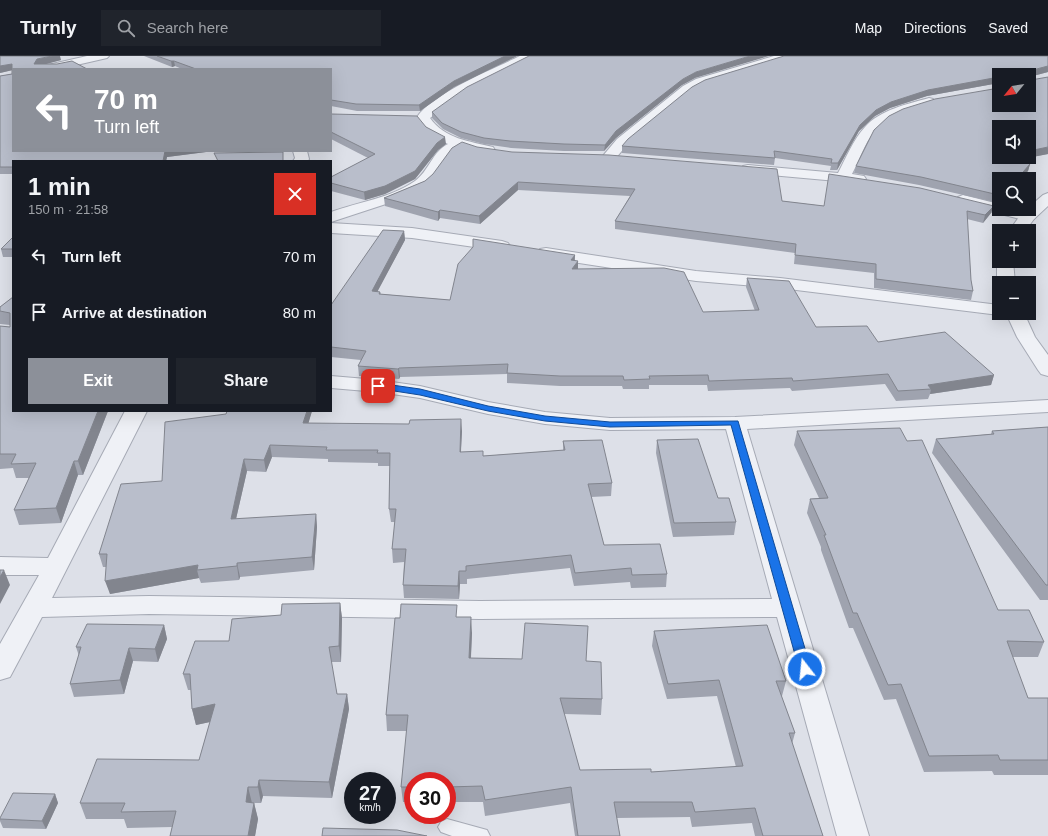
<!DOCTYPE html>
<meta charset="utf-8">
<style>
:root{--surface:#171b24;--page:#20242c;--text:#f1f3f6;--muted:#9ea1a6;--line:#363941;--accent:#8c9099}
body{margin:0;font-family:Helvetica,sans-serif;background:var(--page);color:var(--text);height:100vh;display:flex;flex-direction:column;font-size:15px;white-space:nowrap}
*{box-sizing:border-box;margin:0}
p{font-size:13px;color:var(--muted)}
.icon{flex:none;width:22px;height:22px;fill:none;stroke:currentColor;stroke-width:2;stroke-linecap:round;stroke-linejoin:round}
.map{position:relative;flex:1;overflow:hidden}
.side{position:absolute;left:12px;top:104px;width:320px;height:252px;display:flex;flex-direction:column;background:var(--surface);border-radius:0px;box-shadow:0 4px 16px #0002}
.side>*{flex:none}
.guide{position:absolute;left:12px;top:12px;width:320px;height:84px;border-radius:0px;box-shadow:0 4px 16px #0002;background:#8c9099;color:#fff;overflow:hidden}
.needle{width:26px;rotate:240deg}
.tools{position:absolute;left:992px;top:12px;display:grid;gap:8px}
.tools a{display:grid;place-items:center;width:44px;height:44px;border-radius:0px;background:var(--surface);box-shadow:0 4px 16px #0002;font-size:20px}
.speed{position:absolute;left:344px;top:716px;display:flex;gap:8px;font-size:20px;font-weight:700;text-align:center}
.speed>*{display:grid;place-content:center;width:52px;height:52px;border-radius:50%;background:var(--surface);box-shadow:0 4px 16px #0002;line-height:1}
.speed small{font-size:10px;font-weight:400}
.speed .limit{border:6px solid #d22;background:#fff;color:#111}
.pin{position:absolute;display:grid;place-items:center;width:34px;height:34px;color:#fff;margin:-17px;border-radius:8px;box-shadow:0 2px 6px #0006}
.me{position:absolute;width:44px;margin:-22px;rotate:344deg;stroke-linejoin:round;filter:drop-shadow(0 0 3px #0008)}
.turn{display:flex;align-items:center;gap:14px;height:84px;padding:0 16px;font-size:18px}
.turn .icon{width:52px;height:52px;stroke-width:2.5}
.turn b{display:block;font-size:28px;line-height:34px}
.round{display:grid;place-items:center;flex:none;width:42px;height:42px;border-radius:0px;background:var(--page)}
.overview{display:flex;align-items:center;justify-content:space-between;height:68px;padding:0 16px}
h1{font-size:24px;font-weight:800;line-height:30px}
.action{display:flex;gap:8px;margin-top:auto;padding:8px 16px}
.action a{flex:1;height:46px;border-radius:0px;background:var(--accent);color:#fff;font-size:16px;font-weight:800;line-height:46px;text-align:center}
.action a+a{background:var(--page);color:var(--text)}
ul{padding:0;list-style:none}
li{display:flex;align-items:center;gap:12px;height:56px;padding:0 16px}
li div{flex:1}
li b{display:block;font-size:15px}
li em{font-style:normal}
header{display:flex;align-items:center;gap:24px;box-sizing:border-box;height:56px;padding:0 20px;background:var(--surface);border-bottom:1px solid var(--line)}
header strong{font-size:19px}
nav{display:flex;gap:22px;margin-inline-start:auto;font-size:14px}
.search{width:280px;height:36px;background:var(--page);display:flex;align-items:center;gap:10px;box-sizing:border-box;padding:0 14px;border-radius:0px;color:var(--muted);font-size:15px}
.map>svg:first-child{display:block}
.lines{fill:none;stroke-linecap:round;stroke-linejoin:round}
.service-casing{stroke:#a6aab5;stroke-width:2}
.minor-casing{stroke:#a6aab5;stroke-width:2}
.tertiary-casing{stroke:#a6aab5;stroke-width:2}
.service{fill:#eff1f6;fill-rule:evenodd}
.minor{fill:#eff1f6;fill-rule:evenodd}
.tertiary{fill:#eff1f6;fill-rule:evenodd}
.wall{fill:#9fa3af}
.shaded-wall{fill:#82858e}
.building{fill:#b9becb;stroke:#82858e}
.route{fill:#1a73e8;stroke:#114b97}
</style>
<header>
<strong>Turnly</strong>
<div class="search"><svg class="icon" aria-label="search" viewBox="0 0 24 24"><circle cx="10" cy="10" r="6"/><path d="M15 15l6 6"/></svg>Search here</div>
<nav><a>Map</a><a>Directions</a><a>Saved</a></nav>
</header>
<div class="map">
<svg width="1048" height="780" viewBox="0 0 1048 780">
<rect width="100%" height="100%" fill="#dde0e8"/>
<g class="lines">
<defs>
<path id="service" d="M447,763L487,774L490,780H452L441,776L438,771L441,766Z"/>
<path id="minor" d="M87,0H109L107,2L59,13H37L39,11Z
M520,0H535L533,2L464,37L430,62C445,83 469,85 493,91L495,94L493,97L488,98L461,93L451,98L432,125L424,132L392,146L331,166V156C358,146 391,142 415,125C429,115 432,96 448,88C434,82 425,74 417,61C433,37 493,13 520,0Z
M774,0H792L790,2L704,29L691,36L627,89L614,104L609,105L604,104L602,101L617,83L683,30L696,23Z
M929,42L933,43L935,46L933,49C913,55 889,60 874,76C864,88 859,105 852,118L864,120L866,123L864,126L859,127L748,117L743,116L741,113L743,110L748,109L838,117C846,102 853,84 865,71C880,54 907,48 929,42Z
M293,95H307L309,103L308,105H293L295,102Z
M963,139L999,148V153H1019L1034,157L1036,160L1034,163L1028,165L958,147L955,144L958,141Z
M331,167L412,172L502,185L508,187L510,190L508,193L502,195L412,182L331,177Z
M546,192L696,215L780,222L999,249V257H1006L999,259L780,232L696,225L540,201L538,197L540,193Z
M331,320L378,324L420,330L488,346L545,356L610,362L735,361L1048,344V356L747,373L869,780H837L777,561L480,563L149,558L42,561L10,621L0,624V588L39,519H0V501L48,502L125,355H147L52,542L149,540L480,545L772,543L726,373L610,374L545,368L488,358L420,342L378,336L331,332Z"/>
<path id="tertiary" d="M1048,137V150L1034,163L1025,175H1009L1022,157L1029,153V151L1043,139Z
M999,201V205H1013L1015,227H999V230L997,227V205Z
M1006,257H1024L1035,281L1048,299V320L1041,318L1038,314L1017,281Z"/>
</defs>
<use href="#service" class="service-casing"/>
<use href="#minor" class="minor-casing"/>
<use href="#tertiary" class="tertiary-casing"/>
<use href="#service" class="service"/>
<use href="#minor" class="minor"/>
<use href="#tertiary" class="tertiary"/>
</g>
<path class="wall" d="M0,0L61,4L45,8L87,13H13V95H208L206,96L167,101L166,105H13V118H0V20L12,18V14L0,17Z
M144,0H517L454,31L420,55H357L331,50V13H182L175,10L172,11Z
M1048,0V16L1029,21V23L1048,98L1016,104L1030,108L1028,115L999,123V147L919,129L854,117L856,110L1029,49L999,19V27L927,40L890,52L875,60L859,75L837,114H830L831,110L775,102L774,109L622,97V90Z
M695,22L682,29L616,82L604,95H564L511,92L484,88L461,82L443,73L432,62V56Z
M331,58L426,71L446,88L438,94L415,123L385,138L365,144L331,135V121L368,102L331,83Z
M477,91L782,145L824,150H994L991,157L983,167L967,163L971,224L973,235L971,244L874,232V217L794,208L795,197L615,173V165L630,140L518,134L480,168L440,162L438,165L385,150L384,142L425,125Z
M404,175L405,184L377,235L380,236L381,238L450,244L575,199V204L578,213L703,256L755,255L746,231L747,222L816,271L878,286L994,319L991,329L930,338L928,343L896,345L885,328L792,335L790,332L708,335L707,329H649V333H623L622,330H560L507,327V318L400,321L399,323L359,320L358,310L361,304L331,301V249Z
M13,181V201H3L1,193Z
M13,241L108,355L83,419H78L61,467L19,469L14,454L29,422H16L13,412L0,413V270L10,271V269L0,268V251Z
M227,355H312L308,367L462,375L461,396L483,400L563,394V385L612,427L611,440L591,441L604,489L667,518L666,531L631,532L630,526L574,530L570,512L467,523V528H460L459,543L404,542L403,529L404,506L393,507L392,493L395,466H391L389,453L390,410H378V407L328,406V403L272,401L266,416L247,415L236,463L316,458L317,471L314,514L240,521L239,524L201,527L199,522L110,538L106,511H103L99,498L162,425L226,358Z
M1048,371V544H1040L932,397L936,383L991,378L992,375Z
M797,375L998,554L1044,586L1038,601H1012L1028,642H1048V719H994L992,715L924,716L896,643L884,644L853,572H849L821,494V491L807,457L810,443L819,442L794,389Z
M657,384L718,442L736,466L734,479L673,481L656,397Z
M340,547L342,562L341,606H331L337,638H347L349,653L332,742L263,740L261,747H254L258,763L255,780H170L172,771L127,772L124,763H86L80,747L199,704L210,666L196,669L192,653L191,634H188L183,618L229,585L281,559Z
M457,561L472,577L471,602L586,605L602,643L601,659L564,658L580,714L651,716L736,711L717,640L667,643L652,590L654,575L786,625L782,640H781L795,677L792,688L823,780H755L752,767L692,771L690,761L617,762L620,780H575L570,747L485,760L483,746H447V725H413V746H403L401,731L407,675H387L386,659L400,562Z
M164,569L167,583L158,606L133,605L124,638L74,641L70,628L79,600L76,591Z
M55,738L58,747L46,773L3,772L0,765V762Z"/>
<path class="shaded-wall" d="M52,0H60L61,4L39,10L34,8L37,3Z
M505,0H517L454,31L420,55L419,49L454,25Z
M750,0H769L695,22L682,29L616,82L604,95L605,89L616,75L683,23L696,16Z
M171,5H174L175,10L172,11Z
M12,8L13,14L0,17V10Z
M1048,10V16L1029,21V15Z
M999,21V27L927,40L890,52L875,60L859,75L837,114L838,107L860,69L876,54L891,46L928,34Z
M445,81L446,88L438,94L415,123L385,138L365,144L364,136Z
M1048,91V98L1002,107L1004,101H1029V95Z
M165,95H208L206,96L167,101L166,105H163Z
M1030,108L1028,115L1022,123H1017Z
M518,126V134L480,168L479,160Z
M994,150L991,157L983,167L985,159Z
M440,154V162L438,165V156Z
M404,175L405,184L373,244L372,235Z
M575,199L574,208L571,204Z
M578,205V214L572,213Z
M399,312L400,321L399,323L398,313Z
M994,319L991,329L930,338L931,333L928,329Z
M98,355H108L83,419L78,405Z
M307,355H312L305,379L303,367Z
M461,363L462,375L460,409V396Z
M270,389L272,401L266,416L264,404Z
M244,403L247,415L233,476L231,463Z
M74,405L78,419L61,467L56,452Z
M316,458L317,471L314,514L312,501Z
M237,507L240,521L239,524L237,510Z
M198,509L197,514L199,522L110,538L105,525Z
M4,514L10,529L0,548V521Z
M459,515L460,528L459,543L458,530Z
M340,547L342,562L341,606L339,590Z
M471,561L472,577L470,617L469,602Z
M164,569L167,583L158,606L155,593Z
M129,592L133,605L124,638L120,624Z
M347,638L349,653L332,742L329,726Z
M215,648L219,664L196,669L192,653Z
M259,724L263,740L261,747L258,731Z
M248,731L252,747L246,746Z
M55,738L58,747L46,773L42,765Z
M254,747L258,763L255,780H248Z"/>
<path class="building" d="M0,0H52L37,3L34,8H57L72,5L87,13H13V95H165L163,105H13V111H0V20L12,18V8L0,10Z
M157,0H505L454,25L419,49L356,48L331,44V13H196L174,5H171Z
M529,0H750L696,16L683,23L616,75L605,89L564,88L510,85L484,82L461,76L442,67L432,56L467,31Z
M784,0H1048V10L1029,15V23L1031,24L1048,21V91L1029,95V71H999V101H1008L1030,108L1017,123H999V139L921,121L856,110L874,74L889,60L903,53L935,43L999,32V49H1029V19H999V21L928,34L891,46L876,54L860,69L838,107H831L832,103L774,95L775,102L622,90L628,83L692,31L705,24Z
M331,58L417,60L426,71L445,81L437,87L415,115L385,130L364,136L331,127V121L375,98L331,76Z
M462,86L477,91L512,96L609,99L777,113L782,145L824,150L829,118L920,132L994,150L985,159L967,155L971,224L973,235L876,223V208L795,199L796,188L615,165L635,133L518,126L479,160L440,154L438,156L384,142L425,125L433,118L452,92Z
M283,96V105H218L214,97Z
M383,174L404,175L372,235L380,236L379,238L450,244L458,208L473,191V183L575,199L571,204L578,205L572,213L664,212L684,216L703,256L759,254L747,222L789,225L816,271L867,270L878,286L945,276L994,319L928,329L931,333L898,335L888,318L793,325L792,322L709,325L708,319L649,320L650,323L624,324L623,320H560L507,317L508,308L399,312L398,313L358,310L366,295L331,291V249Z
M13,181V193H1Z
M13,241V355H98L78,405H74L56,452L14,454L36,407L11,408L16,398H0V270L10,271V257L0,255V251Z
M227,355H307L303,367L409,368L410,364L461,363L460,396L483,395V400L565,394L563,385L602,384L612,427L588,428L604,489L660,488L667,518L632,519L631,512L575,517L571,499L466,510V515H459L458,530L403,529L406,493H392L396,453H389L390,397H377L378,394H326L327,391L270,389L264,404L244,403L231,463L316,458L312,501L237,507V510L197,514L198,509L105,525L107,498H99L121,428L162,425L165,366L226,358Z
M1048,371V529H1046L936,383L994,378L992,375Z
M900,372L907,385L922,384L998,554H1029L1044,586L1007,585L1028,642H1048V704H1000L998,699L929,700L901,628L888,629L857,557H853L824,479H826L810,443L828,442L797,375Z
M698,383L718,442H729L736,466L674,467L657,384Z
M0,514H4L0,521Z
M340,547L339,590L329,591L337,638H347L329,726L259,724L258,731H248L246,746L254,747L248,780H170L176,755L121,756L125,747H80L97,703L199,704L215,648L192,653L190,618H183L195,585H229L232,563L281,559L282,548Z
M401,548L457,549L456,561H471L469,602L522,603L525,567L588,570L586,605L601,606L602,643L560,642L580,714L651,713V716L743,710L719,624L668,628L654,575L767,569L786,625H776L795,677H789L823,780H763L755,752L695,756L692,746H614L620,780H578L571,731L485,744L482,730L447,731V725H413V731H401L408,659H386L395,562H400Z
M87,568L164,569L155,593L129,592L120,624L70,628L81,591H76Z
M13,737L55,738L42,765L0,763V762Z
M323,772L397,774L427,780H322Z"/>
<path class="route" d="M378,327L420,333L488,350L545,360L610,366L738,365L811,613L809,616L805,617L801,616L799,613L731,369L610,371L545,365L488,355L420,339L375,332L374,330L375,328Z"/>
</svg>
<div class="tools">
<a><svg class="needle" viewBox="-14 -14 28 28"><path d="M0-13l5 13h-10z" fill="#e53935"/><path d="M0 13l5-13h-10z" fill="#9ea1a6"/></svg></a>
<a><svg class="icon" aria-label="sound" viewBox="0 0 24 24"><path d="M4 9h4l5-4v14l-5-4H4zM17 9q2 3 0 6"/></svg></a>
<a><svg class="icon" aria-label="search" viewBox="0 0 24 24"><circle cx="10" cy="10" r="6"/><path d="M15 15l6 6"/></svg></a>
<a>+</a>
<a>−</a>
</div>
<div class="speed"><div>27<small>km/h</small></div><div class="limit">30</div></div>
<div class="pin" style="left:378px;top:330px;background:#d93025"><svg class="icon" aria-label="arrive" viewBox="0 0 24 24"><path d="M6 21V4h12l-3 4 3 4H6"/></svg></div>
<svg class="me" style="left:805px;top:613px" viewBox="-20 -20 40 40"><circle r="17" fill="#1a73e8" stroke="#fff" stroke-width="3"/><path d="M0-11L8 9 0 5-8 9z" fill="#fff"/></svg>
<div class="guide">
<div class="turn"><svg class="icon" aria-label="left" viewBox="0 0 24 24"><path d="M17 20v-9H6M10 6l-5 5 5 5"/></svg><div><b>70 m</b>Turn left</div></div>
</div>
<section class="side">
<div class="overview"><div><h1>1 min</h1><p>150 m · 21:58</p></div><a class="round" style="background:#d93025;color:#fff"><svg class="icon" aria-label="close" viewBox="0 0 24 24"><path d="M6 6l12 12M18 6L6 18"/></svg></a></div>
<ul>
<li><svg class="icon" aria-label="left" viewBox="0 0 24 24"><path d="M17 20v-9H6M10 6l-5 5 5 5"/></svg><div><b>Turn left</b></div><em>70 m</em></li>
<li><svg class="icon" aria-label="arrive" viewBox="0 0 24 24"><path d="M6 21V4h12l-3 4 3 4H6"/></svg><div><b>Arrive at destination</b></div><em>80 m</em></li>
</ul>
<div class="action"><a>Exit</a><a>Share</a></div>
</section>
</div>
